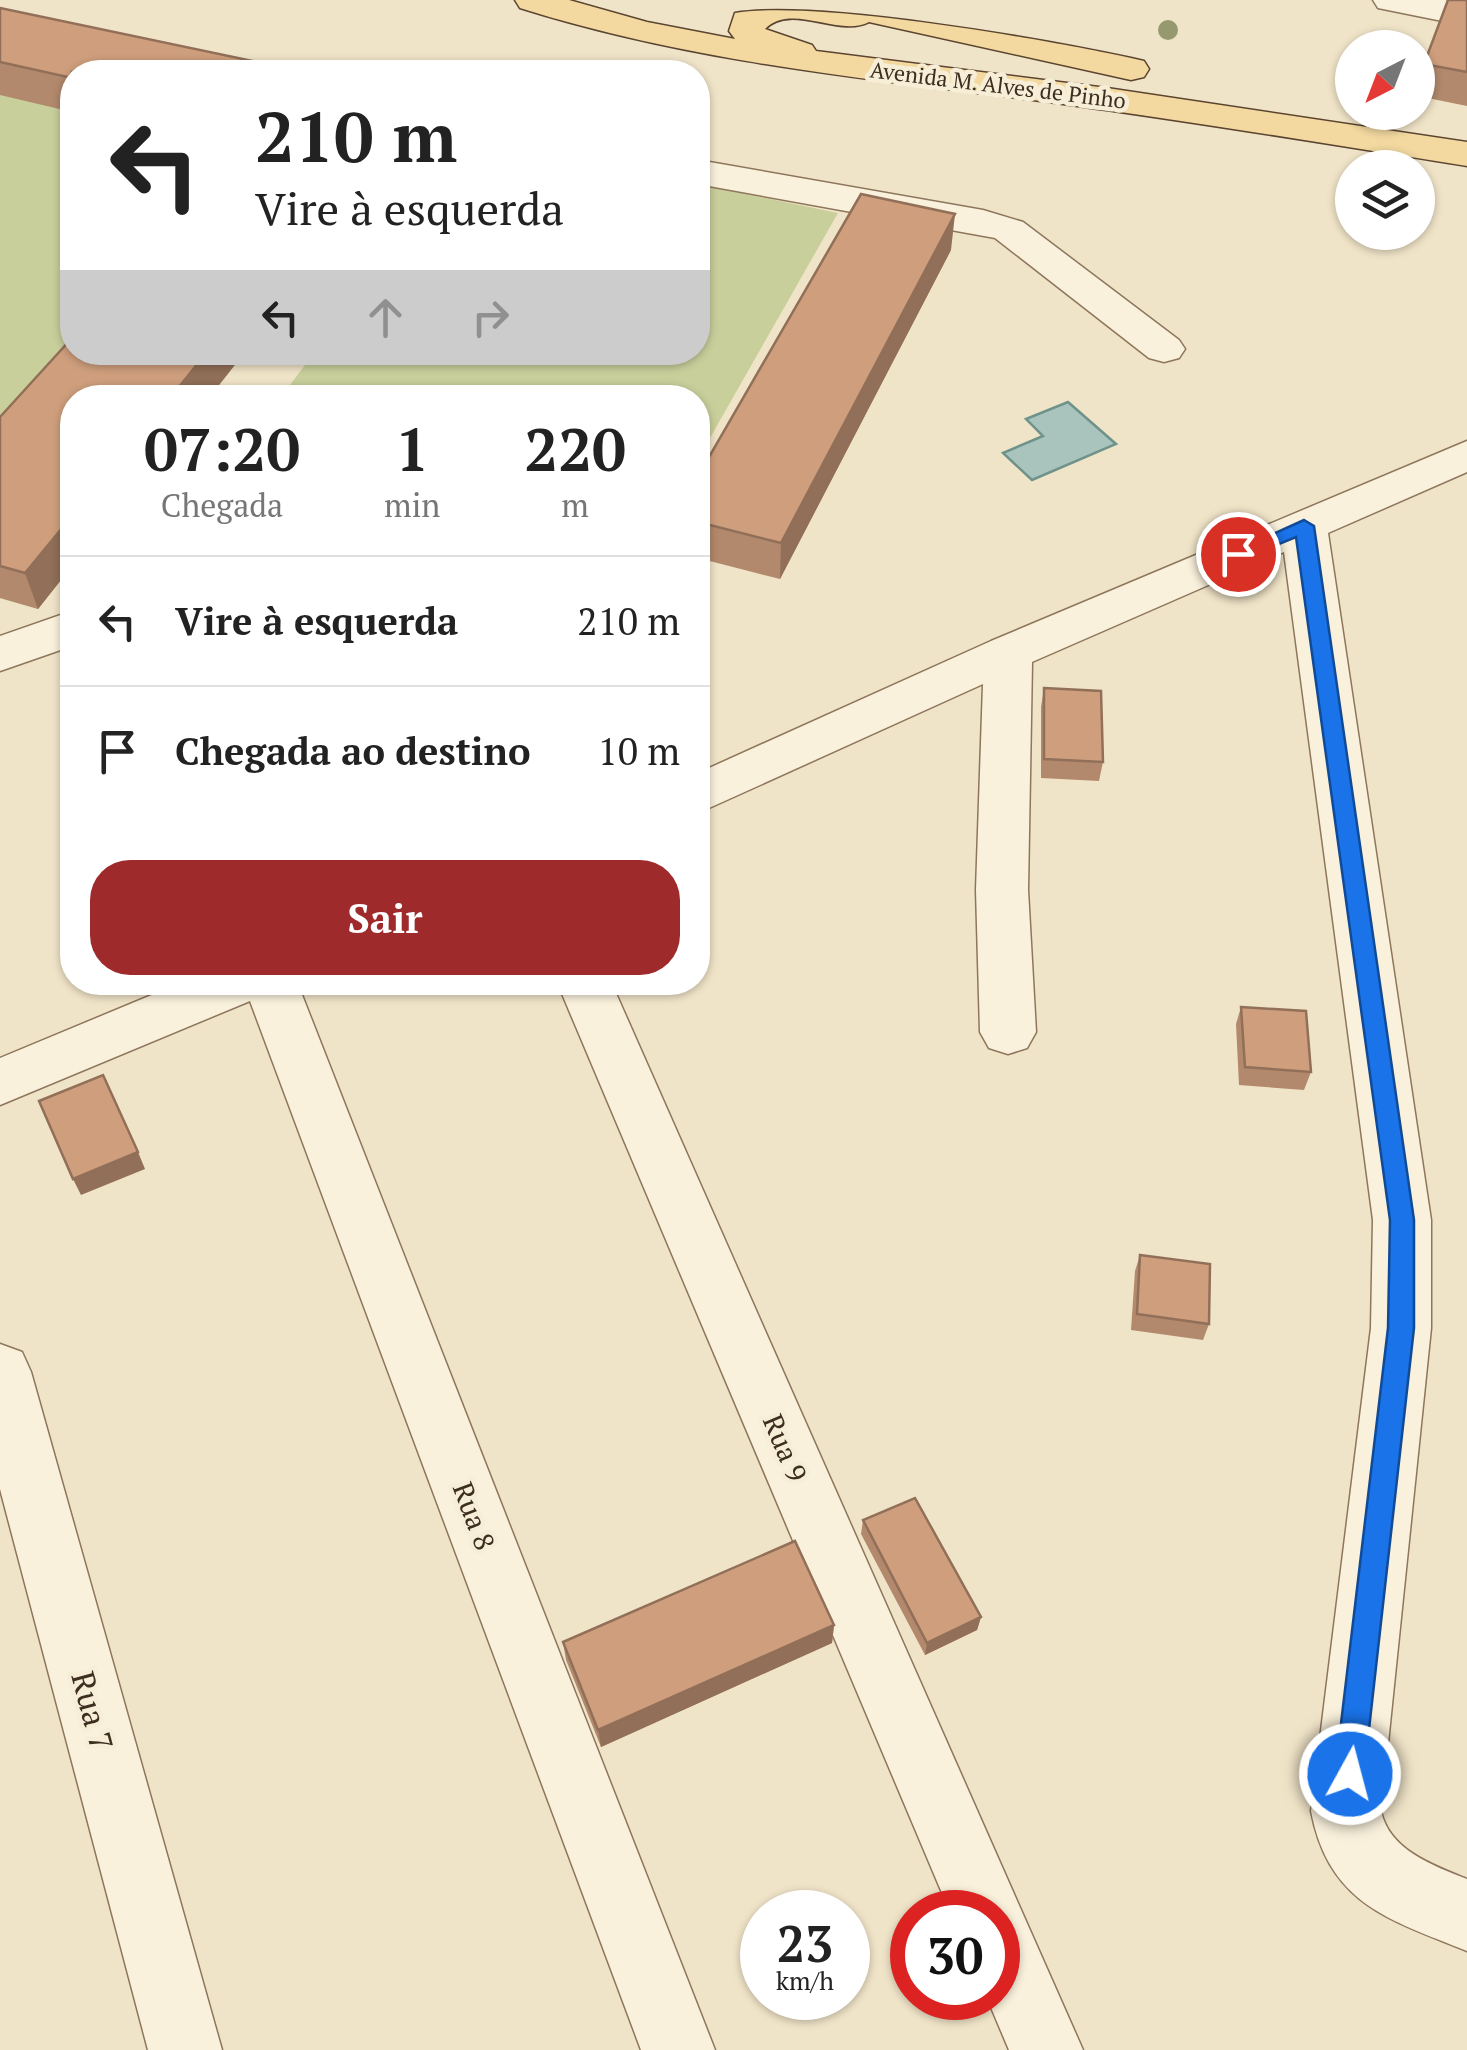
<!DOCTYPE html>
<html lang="pt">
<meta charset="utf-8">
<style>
:root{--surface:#fff;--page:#f2f2f2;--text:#222;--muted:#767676;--line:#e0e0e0;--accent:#9e2a2b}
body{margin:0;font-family:"PT Serif",serif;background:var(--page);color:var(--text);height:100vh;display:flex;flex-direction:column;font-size:38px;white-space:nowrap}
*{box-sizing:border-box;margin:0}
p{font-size:32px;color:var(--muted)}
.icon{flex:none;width:55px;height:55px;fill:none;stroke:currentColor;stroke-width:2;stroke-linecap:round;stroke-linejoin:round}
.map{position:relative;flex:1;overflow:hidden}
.details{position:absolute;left:60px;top:385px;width:650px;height:610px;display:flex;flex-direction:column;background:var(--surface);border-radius:40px;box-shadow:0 2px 8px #0004}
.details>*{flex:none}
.guide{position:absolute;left:60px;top:60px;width:650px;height:305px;border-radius:40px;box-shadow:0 2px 8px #0004;background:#fff;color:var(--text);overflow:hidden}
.needle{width:65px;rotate:222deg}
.buttons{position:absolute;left:1335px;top:30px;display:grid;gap:20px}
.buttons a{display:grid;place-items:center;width:100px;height:100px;border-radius:50%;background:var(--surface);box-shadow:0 2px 8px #0004;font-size:50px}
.speed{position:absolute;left:740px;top:1890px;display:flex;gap:20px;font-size:50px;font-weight:700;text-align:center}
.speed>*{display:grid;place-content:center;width:130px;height:130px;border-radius:50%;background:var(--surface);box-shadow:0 2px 8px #0004;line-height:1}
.speed small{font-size:25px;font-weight:400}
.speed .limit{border:15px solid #d22;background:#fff;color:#111}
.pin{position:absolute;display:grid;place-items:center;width:85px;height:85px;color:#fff;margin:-42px;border:5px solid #fff;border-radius:50%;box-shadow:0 2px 10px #0007}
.me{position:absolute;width:110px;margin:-55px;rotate:7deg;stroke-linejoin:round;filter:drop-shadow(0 0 8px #0008)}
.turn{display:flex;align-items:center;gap:35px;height:210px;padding:0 30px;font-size:45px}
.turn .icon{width:130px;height:130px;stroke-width:2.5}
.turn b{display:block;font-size:70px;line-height:85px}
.lanes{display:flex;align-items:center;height:95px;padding:0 30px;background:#0003;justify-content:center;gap:50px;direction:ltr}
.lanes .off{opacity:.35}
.eta{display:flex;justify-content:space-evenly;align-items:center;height:170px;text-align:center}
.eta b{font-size:60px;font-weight:700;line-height:70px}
.primary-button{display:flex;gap:20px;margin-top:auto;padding:20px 30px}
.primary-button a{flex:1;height:115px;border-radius:40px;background:var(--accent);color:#fff;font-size:40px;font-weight:700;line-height:115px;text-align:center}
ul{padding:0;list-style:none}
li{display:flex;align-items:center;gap:30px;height:130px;padding:0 30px;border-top:2px solid var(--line)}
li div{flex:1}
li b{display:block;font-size:38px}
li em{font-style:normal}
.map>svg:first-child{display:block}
.green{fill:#c9cf9b}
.water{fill:#a9c4bc;stroke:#6f938a;stroke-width:2.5}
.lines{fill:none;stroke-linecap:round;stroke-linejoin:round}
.minor-casing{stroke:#8d765c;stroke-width:3}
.major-casing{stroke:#5b4430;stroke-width:3}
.minor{fill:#faf1dc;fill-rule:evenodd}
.major{fill:#f3d9a0;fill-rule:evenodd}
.tree{fill:#96986f}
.wall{fill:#b2896c}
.shaded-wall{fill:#916f58}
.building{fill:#cf9f7d;stroke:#916f58;stroke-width:2.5}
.route{fill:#1a73e8;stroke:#114b97;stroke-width:2.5}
.labels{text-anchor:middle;stroke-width:9;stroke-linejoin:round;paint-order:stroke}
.far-street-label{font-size:22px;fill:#3d2e20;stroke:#f7eed8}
.street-label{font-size:28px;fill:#3d2e20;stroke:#f7eed8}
.near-street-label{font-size:32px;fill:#3d2e20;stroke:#f7eed8}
</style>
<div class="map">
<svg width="1467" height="2050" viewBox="0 0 1467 2050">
<rect width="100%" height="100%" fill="#f0e4c8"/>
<path class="green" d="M0,42L72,72V352L245,353L209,397L72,398V566L38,609L0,598Z
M698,184L838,213L698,459V398H280L314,353L698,352Z"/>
<path class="water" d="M1068,402L1116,444L1032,480L1003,453L1043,436L1026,419Z"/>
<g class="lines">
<defs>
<path id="minor" d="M1373,0H1445L1467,4V26L1378,8Z
M698,160L983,210L1023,222L1179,340L1185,349L1179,358L1164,362L1149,358L995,238L698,184Z
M1467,441V472L1328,533L1431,1220V1328L1381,1811C1389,1850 1434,1866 1467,1879V1951C1388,1919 1329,1904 1311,1811L1371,1328L1373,1220L1284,552L1032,662L1028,890L1036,1032L1027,1048L1008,1054L989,1048L980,1032L976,890L983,684L698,813V773L991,641Z
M72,611V646L0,671V636Z
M183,982H297L715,2050H641L250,1001L0,1105V1058Z
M557,982H611L1083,2050H1009L987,1998H998V1912H950Z
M0,1344L22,1352L31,1372L222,2050H148L0,1489Z"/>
<path id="major" d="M515,0H569L647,22L735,39L729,31L735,13C817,0 1038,38 1131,58L1144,61L1149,69L1144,77L1131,80L869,22C840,38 791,2 765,29L812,45L816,51L1107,88L1467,142V166C1323,143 1178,119 1033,100C860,78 688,61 520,8Z"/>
</defs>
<use href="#minor" class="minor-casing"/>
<use href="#major" class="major-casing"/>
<use href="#minor" class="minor"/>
<use href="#major" class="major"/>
</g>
<circle class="tree" cx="1168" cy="30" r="10"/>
<path class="wall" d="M1467,0V106L1418,96V87L1424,64Z
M0,8L72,72V112L0,95Z
M951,250L780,579L698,558V476Z
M72,398V566L38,609L0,598V417Z
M1044,688L1103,762L1099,781L1041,778V707Z
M1241,1007L1311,1072L1304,1090L1239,1085L1236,1024Z
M1140,1255L1209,1324L1203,1340L1131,1330L1135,1271Z
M863,1520L981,1617L977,1630L925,1655L861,1534Z
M834,1625L832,1643L601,1747L566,1660L563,1642Z"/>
<path class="shaded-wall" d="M955,214L951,250L780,579L781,543Z
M207,352H245L209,398H170Z
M72,516V566L38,609L25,573Z
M138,1152L145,1169L81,1195L73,1179Z
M981,1617L977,1630L925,1655L927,1643Z
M834,1625L832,1643L601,1747L598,1730Z"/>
<path class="building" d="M1448,0H1467V72L1424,64Z
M0,8L305,72H72V78L0,62Z
M861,194L955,214L781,543L698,522V476Z
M72,338V352H207L170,398H72V516L25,573L0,566V417Z
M1044,688L1101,691L1103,762L1044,759Z
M1241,1007L1306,1011L1311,1072L1245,1067Z
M103,1075L138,1152L73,1179L39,1101Z
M1140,1255L1210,1264L1209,1324L1137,1314Z
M915,1498L981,1617L927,1643L863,1520Z
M795,1541L834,1625L598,1730L563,1642Z"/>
<path class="route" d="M1304,520L1314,526L1414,1220V1328L1364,1774L1360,1784L1350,1788L1340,1784L1335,1774L1388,1328L1390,1220L1296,537L1238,561L1229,554Z"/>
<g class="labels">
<g class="far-street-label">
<text transform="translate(998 85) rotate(7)" y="8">Avenida M. Alves de Pinho</text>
</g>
<g class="street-label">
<text transform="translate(785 1448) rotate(67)" y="10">Rua 9</text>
<text transform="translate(474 1516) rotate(69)" y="10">Rua 8</text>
</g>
<g class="near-street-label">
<text transform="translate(92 1711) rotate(75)" y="11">Rua 7</text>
</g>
</g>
</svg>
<div class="buttons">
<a><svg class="needle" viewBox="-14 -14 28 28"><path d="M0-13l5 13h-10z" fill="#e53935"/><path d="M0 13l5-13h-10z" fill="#767676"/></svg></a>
<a><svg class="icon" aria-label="layers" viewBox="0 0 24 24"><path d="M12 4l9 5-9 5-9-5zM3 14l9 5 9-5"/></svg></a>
</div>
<div class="speed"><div>23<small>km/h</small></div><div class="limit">30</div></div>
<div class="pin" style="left:1238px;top:554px;background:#d93025"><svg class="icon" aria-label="arrive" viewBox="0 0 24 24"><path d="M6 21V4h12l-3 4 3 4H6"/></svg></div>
<svg class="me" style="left:1350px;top:1774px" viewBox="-20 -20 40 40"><circle r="17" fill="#1a73e8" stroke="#fff" stroke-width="3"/><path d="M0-11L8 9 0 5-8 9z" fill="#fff"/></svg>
<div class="guide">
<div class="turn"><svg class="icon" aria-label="left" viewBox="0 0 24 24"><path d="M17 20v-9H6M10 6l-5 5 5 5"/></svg><div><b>210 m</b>Vire à esquerda</div></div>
<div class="lanes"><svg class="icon" aria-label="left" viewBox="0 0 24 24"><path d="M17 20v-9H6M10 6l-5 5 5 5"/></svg><svg class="icon off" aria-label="ahead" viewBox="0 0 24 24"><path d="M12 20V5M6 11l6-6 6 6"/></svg><svg class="icon off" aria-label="right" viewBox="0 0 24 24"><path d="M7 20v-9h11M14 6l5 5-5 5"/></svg></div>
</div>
<section class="details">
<div class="eta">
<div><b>07:20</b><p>Chegada</p></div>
<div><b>1</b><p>min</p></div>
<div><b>220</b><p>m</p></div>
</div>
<ul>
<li><svg class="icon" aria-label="left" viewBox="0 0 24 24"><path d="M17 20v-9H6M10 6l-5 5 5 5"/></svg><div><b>Vire à esquerda</b></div><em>210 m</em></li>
<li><svg class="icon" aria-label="arrive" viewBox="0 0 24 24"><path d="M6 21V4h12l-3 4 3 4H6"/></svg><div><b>Chegada ao destino</b></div><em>10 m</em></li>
</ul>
<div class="primary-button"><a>Sair</a></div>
</section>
</div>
